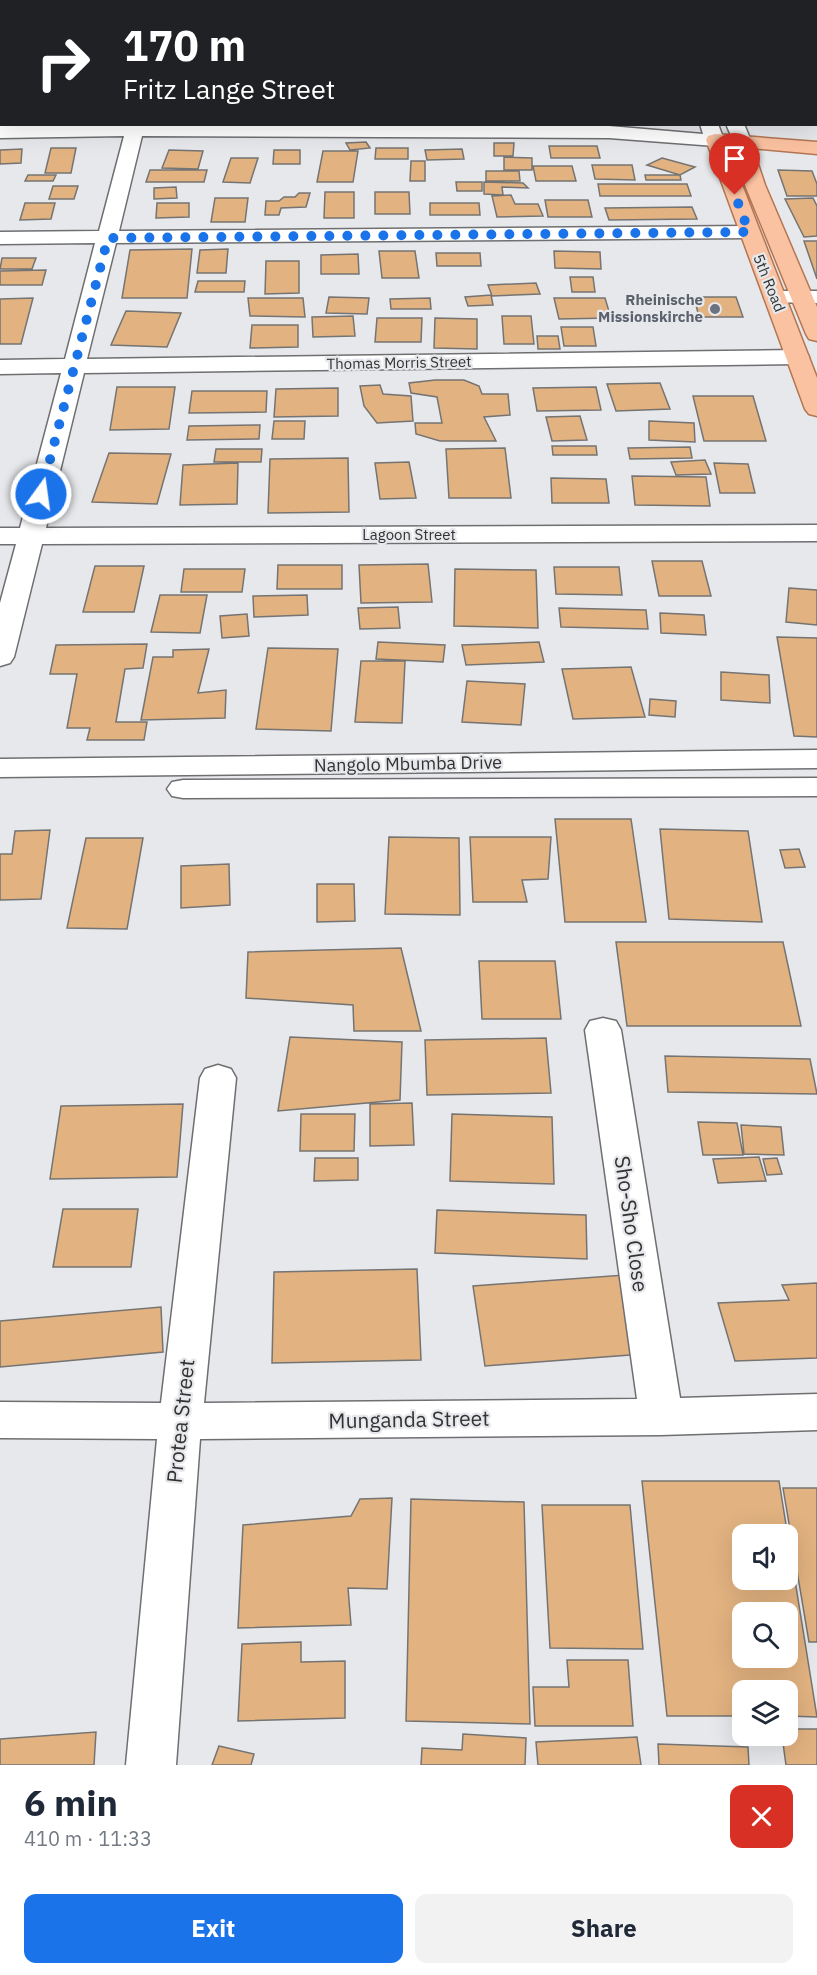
<!DOCTYPE html>
<meta charset="utf-8">
<style>
:root{--surface:#fff;--page:#f2f2f3;--text:#1f2937;--muted:#747a83;--accent:#1a73e8}
body{margin:0;font-family:"IBM Plex Sans",sans-serif;background:var(--page);color:var(--text);height:100vh;display:flex;flex-direction:column;font-size:22px;white-space:nowrap}
*{box-sizing:border-box;margin:0}
p{font-size:20px;color:var(--muted)}
.icon{flex:none;width:33px;height:33px;fill:none;stroke:currentColor;stroke-width:2;stroke-linecap:round;stroke-linejoin:round}
.map{position:relative;height:1765px;overflow:hidden}
.panel{display:flex;flex-direction:column;background:var(--surface);flex:1}
.panel>*{flex:none}
.banner{position:absolute;left:0px;top:0px;width:818px;height:126px;box-shadow:0 6px 24px #0002;background:#202124;color:#fff;overflow:hidden}
.fabs{position:absolute;left:732px;top:1524px;display:grid;gap:12px}
.fabs a{display:grid;place-items:center;width:66px;height:66px;border-radius:12px;background:var(--surface);box-shadow:0 6px 24px #0002;font-size:30px}
.pin{position:absolute;display:grid;place-items:center;width:51px;height:51px;color:#fff;margin:-62px -26px;border-radius:50% 50% 50% 0;rotate:-45deg;box-shadow:0 0 6px #0007}
.pin .icon{rotate:45deg}
.me{position:absolute;width:66px;margin:-33px;rotate:14deg;stroke-linejoin:round;filter:drop-shadow(0 0 4px #0008)}
.turn{display:flex;align-items:center;gap:21px;height:126px;padding:0 24px;font-size:27px}
.turn .icon{width:78px;height:78px;stroke-width:2.5}
.turn b{display:block;font-size:42px;line-height:51px}
.round{display:grid;place-items:center;flex:none;width:63px;height:63px;border-radius:12px;background:var(--page)}
.head{display:flex;align-items:center;justify-content:space-between;height:102px;padding:0 24px}
h1{font-size:36px;font-weight:700;line-height:45px}
.cta{display:flex;gap:12px;margin-top:auto;padding:12px 24px}
.cta a{flex:1;height:69px;border-radius:12px;background:var(--accent);color:#fff;font-size:24px;font-weight:700;line-height:69px;text-align:center}
.cta a+a{background:var(--page);color:var(--text)}
.map>svg:first-child{display:block}
.building{fill:#e2b280;stroke:#757472;stroke-width:1.5;fill-rule:evenodd}
.lines{fill:none;stroke-linecap:round;stroke-linejoin:round}
.minor-casing{stroke:#6f6f71;stroke-width:3}
.major-casing{stroke:#b37653;stroke-width:3}
.minor{fill:#fff;fill-rule:evenodd}
.major{fill:#fbc2a1;fill-rule:evenodd}
.route{stroke:#1a73e8;stroke-width:10;stroke-dasharray:0 18}
.worship-dot{fill:#6b7280;stroke:#e7e8eb;stroke-width:2}
.labels{text-anchor:middle;stroke-width:4.5;stroke-linejoin:round;paint-order:stroke}
.far-street-label{font-size:15px;fill:#333334;stroke:#e7e8eb}
.far-worship-label{font-size:15px;font-weight:bold;fill:#5b616d;stroke:#e7e8eb;text-anchor:end}
.street-label{font-size:18px;fill:#333334;stroke:#e7e8eb}
.near-street-label{font-size:21px;fill:#333334;stroke:#e7e8eb}
</style>
<div class="map">
<svg width="817" height="1765" viewBox="0 0 817 1765">
<rect width="100%" height="100%" fill="#e7e8eb"/>
<path class="building" d="M366,142L370,148L350,150L346,143Z
M494,143H514L513,156H494Z
M549,146H597L600,158H551Z
M51,148H76L71,173H45Z
M376,148H408V159H375Z
M22,149L21,163L0,164V150Z
M462,149L464,159L427,160L425,150Z
M169,150L203,151L198,169L162,168Z
M274,150H300V164H273Z
M323,151H358L353,182H317Z
M504,157L532,158V170H504Z
M231,158H258L250,183L223,182Z
M662,158L695,167L680,175L647,165Z
M411,161H425V181H410Z
M592,165H632L635,180L595,179Z
M533,166H572L576,181H536Z
M150,170H207L204,182H146Z
M778,170L812,171L817,184V196H787Z
M486,171H519L520,181H486Z
M28,175H56L53,181H25Z
M645,175H680L681,180H646Z
M456,182H482V191H457Z
M484,182L523,183L528,188L502,187L503,195L484,194Z
M598,184H687L691,196H600Z
M53,186H78L74,199H49Z
M176,187L177,198L154,199V188Z
M325,192H354V218H324Z
M375,192H409L410,214H375Z
M299,193H310L306,207L281,208L279,215H265L266,201H279L284,197H295Z
M511,195L515,204H538L543,216L497,217L492,196Z
M215,198H248L245,222H211Z
M813,198L817,206V236L804,237L785,199Z
M545,200H588L592,217H548Z
M25,203H55L51,219L20,220Z
M157,203H189V217L156,218Z
M430,203H479L480,215H430Z
M692,207L697,219L609,220L605,208Z
M804,241H817V279Z
M192,249L187,298H122L130,250Z
M228,249L226,273H197L200,250Z
M379,251H415L419,278H382Z
M554,251L600,252L601,269L555,268Z
M436,253H480L481,266H437Z
M358,254L359,274H321V255Z
M2,258H36L32,269H0Z
M266,261H299V293L265,294Z
M46,270L42,285H0V271Z
M570,277H593L595,292H572Z
M198,281H245L244,292H195Z
M536,283L540,294L492,296L488,285Z
M491,295L493,305L468,306L465,297Z
M329,297L369,298L367,314L326,313Z
M694,297H736L743,317H699Z
M33,298L21,344H0V299Z
M248,298H303L305,317L250,316Z
M430,298L431,309H391L390,299Z
M554,298H605L611,318L559,319Z
M126,311L181,313L167,347L111,345Z
M353,316L355,336L313,337L312,317Z
M502,316H531L534,344H504Z
M377,318H422L421,342H375Z
M435,318L477,319V349L434,348Z
M252,325H298V347L250,348Z
M561,327H593L596,346H564Z
M537,336H558L560,349H538Z
M435,380H464L479,386L482,394H508L510,415L484,417L496,441H440L416,434L415,423H442L437,397L411,393L409,383Z
M660,383L670,409L616,411L607,384Z
M380,385L383,394L411,396L413,421L377,423L364,406L360,386Z
M117,387H175L169,429L110,430Z
M596,387L601,410L537,411L533,388Z
M338,388V416L274,417L276,389Z
M192,391H267L266,412L189,413Z
M693,396H753L766,441H704Z
M580,416L587,440L552,441L546,417Z
M274,421H305L304,439H272Z
M649,421L694,423L695,442L649,440Z
M260,425L259,439L187,440L189,426Z
M552,446H596L597,455H553Z
M690,447L692,458L630,459L628,448Z
M505,448L511,498H449L446,449Z
M216,449H262L261,462H214Z
M109,453L171,454L157,504L92,502Z
M348,458L349,512L268,513L270,459Z
M705,460L711,474L676,475L671,462Z
M409,462L416,498L380,499L375,463Z
M238,463L237,504L180,505L183,465Z
M714,463L748,464L755,493H720Z
M632,476L706,477L710,506L635,505Z
M551,478L606,479L609,503H552Z
M652,561H702L711,596H659Z
M428,564L432,602L361,603L359,565Z
M278,565H342V589H277Z
M95,566H144L134,612H83Z
M554,567H619L622,595L556,594Z
M184,569H245L242,592H181Z
M455,569L536,570L538,628L454,626Z
M789,588L817,590V625L786,622Z
M160,595H207L200,633L151,632Z
M307,595L308,615L254,617L253,596Z
M398,607L400,628L360,629L358,608Z
M559,608L646,610L648,629L561,627Z
M660,613L704,615L706,635L661,633Z
M247,614L249,636L222,638L220,616Z
M777,637L817,638V737L794,736Z
M378,642L445,645L443,662L376,659Z
M539,642L544,662L466,665L462,645Z
M147,644L143,668L125,669L116,722H147L144,740H87L90,728H67L77,674H50L56,645Z
M268,648L338,649L331,731L256,729Z
M209,649L198,693L226,690L225,718L141,720L153,657H173V650Z
M361,661H405L402,723L355,722Z
M631,667L645,717L573,719L562,669Z
M721,672L769,675L770,703L721,700Z
M467,681L525,684L521,725L462,722Z
M650,699L676,701L675,717L649,715Z
M555,819H631L646,922H565Z
M660,829L748,831L762,922L669,919Z
M50,830L41,899L0,900V854H12L15,831Z
M389,837L459,838L460,915L385,914Z
M470,837H551L548,879L522,880L527,902H473Z
M86,838H143L127,929L67,928Z
M799,849L805,867L785,868L780,850Z
M229,864L230,905L181,908V866Z
M317,884H354L355,921L317,922Z
M616,942H783L801,1026H627Z
M401,948L421,1031H354L353,1005L246,998L248,952Z
M479,961H555L561,1019H482Z
M290,1037L402,1042L400,1100L278,1111Z
M546,1038L551,1093L427,1095L425,1040Z
M665,1056L810,1059L817,1094L668,1092Z
M412,1103L414,1145L370,1146V1104Z
M183,1104L177,1177L50,1179L61,1106Z
M301,1114H355L354,1151H300Z
M452,1114L552,1117L554,1184L450,1181Z
M698,1122L737,1123L743,1155H703Z
M741,1125L781,1127L784,1155L744,1154Z
M759,1157L766,1181L718,1183L713,1159Z
M315,1158H358V1180L314,1181Z
M777,1158L782,1174L767,1175L763,1159Z
M63,1209H138L131,1267H53Z
M437,1210L586,1215L587,1259L435,1253Z
M417,1269L421,1360L272,1363L274,1272Z
M625,1275L643,1354L485,1366L473,1286Z
M817,1283V1358L735,1361L718,1303L789,1300L782,1285Z
M161,1307L163,1352L0,1367V1321Z
M642,1481H779L817,1717L788,1716V1690H742V1716H667ZM742,1534H788V1580H742ZM742,1612H788V1658H742Z
M783,1488H817V1642H809Z
M392,1498L387,1589L348,1588L351,1625L238,1628L243,1525L351,1516L360,1499Z
M411,1499L524,1502L530,1724L406,1721Z
M542,1505H630L643,1649L550,1648Z
M301,1642V1662L345,1661V1718L238,1721L242,1644Z
M567,1660H628L633,1726H535L533,1687H569Z
M788,1729H817V1765H786L782,1736H788Z
M96,1732L94,1765H0V1739Z
M463,1734L526,1738L525,1765H421L422,1748L462,1750Z
M637,1737L641,1765H538L536,1742Z
M658,1744L748,1747L749,1765H659Z
M219,1746L254,1754L251,1765H212Z"/>
<g class="lines">
<defs>
<path id="minor" d="M45,0H61V2H45Z
M282,0H298V2H282Z
M672,0H688V2H672Z
M816,39H817V49H816Z
M0,42H2V52H0Z
M145,124L609,126L703,134L700,124H718L724,140L722,144L715,146L609,138L142,136L119,231L749,226L756,228L759,232L756,236L749,238L116,243L87,359L798,350L806,352L809,357L806,362L798,364L84,373L46,528L817,525V541L42,544L14,657L10,663L0,666V603L16,544H0V528H20L61,373L0,374V360L65,359L95,243L0,244V232L99,231L124,136L0,138V126Z
M726,124H744L751,141L749,145H735Z
M775,291H817V303L767,302L764,297L767,292Z
M817,750V768L0,777V759Z
M817,778V796L183,798L172,796L167,789L172,782L183,780Z
M603,1018L616,1021L621,1030L680,1398L817,1394V1430L661,1435L200,1439L176,1765H126L157,1439L0,1438V1402L161,1403L200,1078L205,1069L218,1065L231,1069L236,1078L204,1403L637,1399L585,1030L590,1021Z"/>
<path id="major" d="M715,134L817,142V154L727,146L817,378V416L809,414L805,409L706,140L708,136Z
M746,149L753,151L755,155L765,185L817,307V341L809,339L806,334L745,185L737,155L739,151Z"/>
</defs>
<use href="#minor" class="minor-casing"/>
<use href="#major" class="major-casing"/>
<use href="#minor" class="minor"/>
<use href="#major" class="major"/>
</g>
<g class="lines">
<path class="route" d="M41,494L108,238L749,232L735,195"/>
</g>
<circle class="worship-dot" cx="715" cy="309" r="6"/>
<g class="labels">
<g class="far-street-label">
<text transform="translate(769 283) rotate(68)" y="5">5th Road</text>
<text transform="translate(399 363) rotate(-1)" y="5">Thomas Morris Street</text>
<text x="409" y="540">Lagoon Street</text>
</g>
<g class="far-worship-label">
<text x="703" y="305">Rheinische<tspan x="703" dy="17">Missionskirche</tspan></text>
</g>
<g class="street-label">
<text transform="translate(408 764) rotate(-1)" y="6">Nangolo Mbumba Drive</text>
</g>
<g class="near-street-label">
<text transform="translate(631 1224) rotate(82)" y="7">Sho-Sho Close</text>
<text transform="translate(409 1420) rotate(-1)" y="7">Munganda Street</text>
<text transform="translate(181 1421) rotate(-84)" y="7">Protea Street</text>
</g>
</g>
</svg>
<div class="fabs">
<a><svg class="icon" aria-label="sound" viewBox="0 0 24 24"><path d="M4 9h4l5-4v14l-5-4H4zM17 9q2 3 0 6"/></svg></a>
<a><svg class="icon" aria-label="search" viewBox="0 0 24 24"><circle cx="10" cy="10" r="6"/><path d="M15 15l6 6"/></svg></a>
<a><svg class="icon" aria-label="layers" viewBox="0 0 24 24"><path d="M12 4l9 5-9 5-9-5zM3 14l9 5 9-5"/></svg></a>
</div>
<div class="pin" style="left:735px;top:195px;background:#d93025"><svg class="icon" aria-label="arrive" viewBox="0 0 24 24"><path d="M6 21V4h12l-3 4 3 4H6"/></svg></div>
<svg class="me" style="left:41px;top:494px" viewBox="-20 -20 40 40"><circle r="17" fill="#1a73e8" stroke="#fff" stroke-width="3"/><path d="M0-11L8 9 0 5-8 9z" fill="#fff"/></svg>
<div class="banner">
<div class="turn"><svg class="icon" aria-label="right" viewBox="0 0 24 24"><path d="M7 20v-9h11M14 6l5 5-5 5"/></svg><div><b>170 m</b>Fritz Lange Street</div></div>
</div>
</div>
<section class="panel">
<div class="head"><div><h1>6 min</h1><p>410 m · 11:33</p></div><a class="round" style="background:#d93025;color:#fff"><svg class="icon" aria-label="close" viewBox="0 0 24 24"><path d="M6 6l12 12M18 6L6 18"/></svg></a></div>
<div class="cta"><a>Exit</a><a>Share</a></div>
</section>
